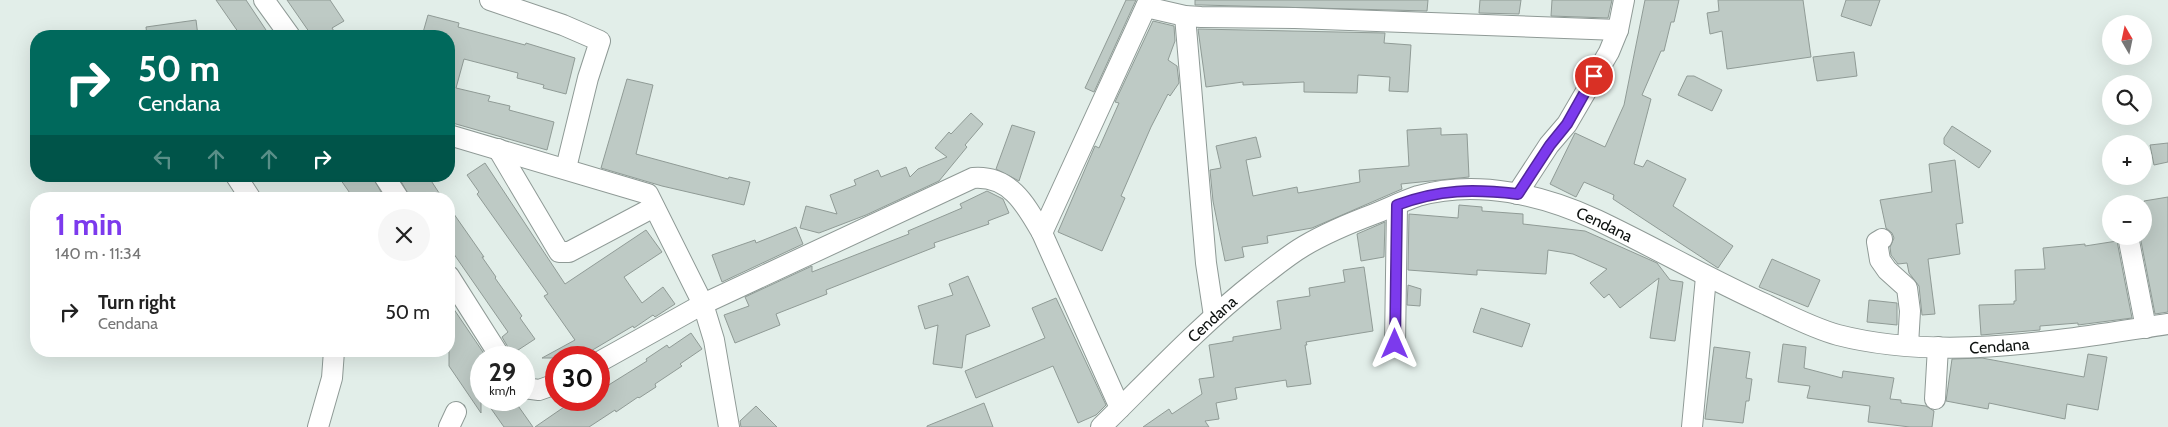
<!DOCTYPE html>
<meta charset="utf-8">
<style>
:root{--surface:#fff;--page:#f6f6f6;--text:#222;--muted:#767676;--accent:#7c3aed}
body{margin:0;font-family:Cabin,sans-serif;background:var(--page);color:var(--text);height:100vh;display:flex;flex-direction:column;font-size:19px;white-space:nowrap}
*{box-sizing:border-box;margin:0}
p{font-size:16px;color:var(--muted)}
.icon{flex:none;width:28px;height:28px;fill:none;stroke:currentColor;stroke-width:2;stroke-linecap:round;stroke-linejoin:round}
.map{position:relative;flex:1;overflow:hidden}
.side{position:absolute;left:30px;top:192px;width:425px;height:165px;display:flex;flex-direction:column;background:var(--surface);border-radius:20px;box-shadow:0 5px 20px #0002}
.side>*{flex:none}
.top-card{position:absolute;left:30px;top:30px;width:425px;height:152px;border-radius:20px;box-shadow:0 5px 20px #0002;background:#00695c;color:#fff;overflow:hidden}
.needle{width:32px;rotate:351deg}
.controls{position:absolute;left:2102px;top:15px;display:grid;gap:10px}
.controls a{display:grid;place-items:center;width:50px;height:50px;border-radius:50%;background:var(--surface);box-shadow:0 5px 20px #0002;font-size:25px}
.speed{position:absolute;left:470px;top:346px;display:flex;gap:10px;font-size:25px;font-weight:700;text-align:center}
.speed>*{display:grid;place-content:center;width:65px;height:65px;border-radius:50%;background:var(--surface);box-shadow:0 5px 20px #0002;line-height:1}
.speed small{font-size:12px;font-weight:400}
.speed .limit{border:8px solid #d22;background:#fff;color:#111}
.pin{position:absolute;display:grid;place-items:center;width:42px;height:42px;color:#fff;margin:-21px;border:2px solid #fff;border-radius:50%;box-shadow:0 1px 5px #0007}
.me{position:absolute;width:55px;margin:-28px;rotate:0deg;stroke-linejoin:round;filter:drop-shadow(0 0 4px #0008)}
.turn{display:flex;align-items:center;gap:18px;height:105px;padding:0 25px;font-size:22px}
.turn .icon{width:65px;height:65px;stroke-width:2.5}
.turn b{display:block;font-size:35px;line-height:42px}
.lanes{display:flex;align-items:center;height:48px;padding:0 25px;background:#0003;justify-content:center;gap:25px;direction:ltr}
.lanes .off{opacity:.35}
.round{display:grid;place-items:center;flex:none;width:52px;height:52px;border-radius:26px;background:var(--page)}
.headline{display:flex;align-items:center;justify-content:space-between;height:85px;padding:0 25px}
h1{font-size:30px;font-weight:700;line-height:38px;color:var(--accent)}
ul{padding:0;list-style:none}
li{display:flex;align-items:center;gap:15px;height:70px;padding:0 25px}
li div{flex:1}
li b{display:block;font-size:19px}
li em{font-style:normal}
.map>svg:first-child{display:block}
.building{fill:#becac5;stroke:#909b96}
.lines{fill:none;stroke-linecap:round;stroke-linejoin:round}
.street-casing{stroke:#8f9a96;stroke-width:22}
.street{stroke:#fff;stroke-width:20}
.route-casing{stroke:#51269a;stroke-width:12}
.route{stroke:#7c3aed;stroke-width:9}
.labels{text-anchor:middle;stroke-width:4.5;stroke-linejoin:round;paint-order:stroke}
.street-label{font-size:16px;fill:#0d110f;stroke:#effbf6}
</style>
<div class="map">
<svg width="2168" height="427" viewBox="0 0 2168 427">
<rect width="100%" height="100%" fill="#e2eee9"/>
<path class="building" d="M216,0H246L270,36H241Z
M287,0H330L344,21L332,28L337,36H312Z
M1126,0H1136L1094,92L1085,88Z
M1195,0H1428L1427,11L1201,5H1195Z
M1480,0H1521L1519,14L1479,13Z
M1552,0H1612L1608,18L1551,16Z
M1645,0H1679L1674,22H1671L1664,51H1661L1642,95L1651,99L1634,164L1643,167L1647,160L1686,179L1673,206L1733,246L1718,268L1613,199L1614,195L1584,182L1576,197L1550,184L1575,133L1605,147L1624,105Z
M1718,0H1803L1811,57L1727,69L1722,31L1710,34L1707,13L1719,11Z
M1846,0H1880L1871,26L1841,16Z
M428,15L459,23L458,27L525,45L526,43L575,58L566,94L543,88L544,85L517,78L518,73L464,59L456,88L490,96L488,101L510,106L509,110L554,122L547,150L449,122V36H422Z
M196,20L198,36H147L146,27Z
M1153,21L1174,26L1175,41L1168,60L1177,66L1179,83L1170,96L1168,94L1151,127L1121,196L1125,198L1102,251L1058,232L1095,146L1099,148L1119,103L1115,102Z
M1198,29L1385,33L1384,43L1411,45L1408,92L1389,91L1390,77L1358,75L1357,93L1304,92V82L1243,85V82L1206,87Z
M1854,52L1857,76L1817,81L1813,57Z
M1687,76H1694L1722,90L1712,111L1678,95Z
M627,79L653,85L636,154L728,179L729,177L750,182L744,205L662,186L601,168Z
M971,113L983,124L965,145L967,147L939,181L866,215L819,233L800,228L806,206L837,214L830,195L856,185L854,180L878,170L881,177L906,167L910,177L918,169L947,157L935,148L949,132L951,134Z
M1012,125L1035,132L1019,181L996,169Z
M1952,126L1991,151L1979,168L1944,144V138Z
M1441,128V135L1467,134L1469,177L1401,184L1402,189L1312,228L1267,236L1268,243L1242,247L1244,257L1225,261L1213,201L1210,170L1221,168L1216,146L1256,137L1261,157L1246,160L1253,196L1297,187L1298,193L1360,182L1359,170L1409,166L1407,130Z
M2168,143V162L2154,165L2150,145Z
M1955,160L1963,223L1956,224L1960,254L1928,259L1935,314L1922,315L1919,286L1909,273L1907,263L1898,264L1891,255L1890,247L1894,238L1892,233L1886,228L1880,200L1932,192L1929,164Z
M485,163L565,284L646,230L662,252L624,277L642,303L663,287L675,304L655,317L653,315L634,328L633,326L579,358H542L575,340L544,296L548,294L477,194L479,192L467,175Z
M338,176H372L385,199H354Z
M398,176H428L443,199H411Z
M987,191L1003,199L1009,213L988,221L989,224L934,243L935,247L826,290L827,294L776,314L780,325L735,343L724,315L749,306L745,297L812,266V272L909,234L908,231L962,208L960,204Z
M2168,197V312L2155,314L2140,236H2144V201Z
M1459,205L1482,207V211L1523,214V224L1585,231L1657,263L1670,280L1683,282L1675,341L1650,338L1659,278L1620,308L1609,294L1604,298L1590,283L1607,269L1573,254L1548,250L1546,274L1477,270V275L1408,270L1409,214L1458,218Z
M449,207L484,257H482L496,277L495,278L522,316L520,318L535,339L512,354L502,337L508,332L449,247Z
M1385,222L1384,257L1361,261L1357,234Z
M796,227L803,244L722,282L712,255L755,240L756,243Z
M2117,241L2132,318L2078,325V323L2040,326V330L1981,335L1979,305L2014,304V301H2016L2015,270L2045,269L2043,248L2085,244V246Z
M1772,259L1820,280L1808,307L1759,287Z
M1364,267L1373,331L1306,342L1307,345H1305L1311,384L1287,387L1286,380L1235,388L1237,399L1216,403L1219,419L1205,421L1209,427H1143L1169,409L1172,414L1202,394L1199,379L1214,377L1209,345L1233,341V337L1281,329L1277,301L1310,296L1309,288L1345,282L1343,270Z
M968,276L990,326L966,335L962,368L933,364L938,325L925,329L918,306L953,295L949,284Z
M1408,285L1421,289L1420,306L1407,305Z
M1056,298L1106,405L1096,415L1078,423L1053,366L976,398L965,371L1045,338L1032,308Z
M1869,300L1897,303V325L1867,322Z
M449,302L487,358H481V413L449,366Z
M1481,308L1530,324L1522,347L1473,332Z
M691,333L702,349L680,364L682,366L655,384L656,387L639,398L638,397L616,412L615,410L589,427H535L567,405L569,409L582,400H599V391L647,361L646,359L667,345L669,348Z
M1783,344L1806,347L1804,368L1842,378L1843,371L1894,378L1890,399L1901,400V403L1926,406L1934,411L1932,427H1910L1868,422L1870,406L1807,398L1810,386L1778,382Z
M1714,347L1750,352L1746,378L1752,379L1749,401H1746L1743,423L1705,419Z
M2088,354L2107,357L2098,410L2067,404L2065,419L1989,403L1988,409L1946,401L1952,359L1982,358L2084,377Z
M485,400H514L533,427H504Z
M984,403L993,427H927V426Z
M756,406L777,427H741L740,421Z"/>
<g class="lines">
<defs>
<g id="street">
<path d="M264,0L290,36"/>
<path d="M490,0L563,25L600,41L588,78L566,168"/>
<path d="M1146,7L1185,16L1201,17L1295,18L1618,30"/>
<path d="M1185,16L1206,263L1214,316"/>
<path d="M449,135L648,194L703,304L714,340L729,427"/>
<path d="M498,149L559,252H569L654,207"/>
<path d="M236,176L251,199"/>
<path d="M384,176L399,199"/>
<path d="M1517,194L1549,145L1567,124L1609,52L1618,30L1624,0"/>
<path d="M1042,233L1149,0"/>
<path d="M2128,236L2146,328"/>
<path d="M1882,239L1877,242L1880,260L1887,270L1907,288L1910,311L1908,345"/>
<path d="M449,276L501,358"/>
<path d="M1395,344L1397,205"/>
<path d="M599,362L703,304L973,178C1010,175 1026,205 1042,233L1120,408"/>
<path d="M524,388L539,390L556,384"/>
<path d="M1935,399L1938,347"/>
<path d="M318,427L332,378L334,351"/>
<path d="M449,427L456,412"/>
<path id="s1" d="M1101,427C1152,377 1200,325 1256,281C1272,269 1287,256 1304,246C1326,233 1350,223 1374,214C1389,208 1403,201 1418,196C1477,179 1543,195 1597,220C1654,247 1709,279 1767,305C1790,316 1813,328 1838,335C1943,362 2062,340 2168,324"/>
<path d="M1692,427L1706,277"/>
</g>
</defs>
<use href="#street" class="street-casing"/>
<use href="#street" class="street"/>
</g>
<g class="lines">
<defs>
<path id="route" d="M1395,344L1397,205C1440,189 1473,189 1518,194L1550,145L1567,124L1594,76"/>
</defs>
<use href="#route" class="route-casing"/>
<use href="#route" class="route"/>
</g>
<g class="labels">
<g class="street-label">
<text dy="6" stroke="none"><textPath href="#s1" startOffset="590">Cendana</textPath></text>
<text dy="6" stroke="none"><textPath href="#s1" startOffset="155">Cendana</textPath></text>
<text dy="6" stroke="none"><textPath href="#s1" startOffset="1011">Cendana</textPath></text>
</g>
</g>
</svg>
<div class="controls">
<a><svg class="needle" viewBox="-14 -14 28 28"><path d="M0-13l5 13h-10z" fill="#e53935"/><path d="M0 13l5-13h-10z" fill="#767676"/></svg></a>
<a><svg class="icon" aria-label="search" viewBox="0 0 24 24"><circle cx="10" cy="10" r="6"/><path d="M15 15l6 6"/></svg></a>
<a>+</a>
<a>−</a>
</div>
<div class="speed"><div>29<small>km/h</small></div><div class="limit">30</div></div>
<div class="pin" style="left:1594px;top:76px;background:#d93025"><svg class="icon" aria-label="arrive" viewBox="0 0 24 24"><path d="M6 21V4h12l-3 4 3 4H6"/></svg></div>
<svg class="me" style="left:1395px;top:344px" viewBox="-20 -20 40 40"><path d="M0-17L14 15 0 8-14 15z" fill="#7c3aed" stroke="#fff" stroke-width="4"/></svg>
<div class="top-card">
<div class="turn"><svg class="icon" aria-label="right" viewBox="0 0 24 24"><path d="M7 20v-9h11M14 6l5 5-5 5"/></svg><div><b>50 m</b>Cendana</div></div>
<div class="lanes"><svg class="icon off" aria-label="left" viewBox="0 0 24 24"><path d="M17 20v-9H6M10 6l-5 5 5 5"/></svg><svg class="icon off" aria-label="ahead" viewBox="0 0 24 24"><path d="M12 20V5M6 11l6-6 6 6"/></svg><svg class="icon off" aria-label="ahead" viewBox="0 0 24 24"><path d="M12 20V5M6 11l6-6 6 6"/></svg><svg class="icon" aria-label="right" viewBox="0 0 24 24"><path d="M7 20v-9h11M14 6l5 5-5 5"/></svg></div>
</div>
<section class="side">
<div class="headline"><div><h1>1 min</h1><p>140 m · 11:34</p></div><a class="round"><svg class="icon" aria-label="close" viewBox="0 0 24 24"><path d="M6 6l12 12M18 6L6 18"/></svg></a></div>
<ul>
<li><svg class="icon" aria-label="right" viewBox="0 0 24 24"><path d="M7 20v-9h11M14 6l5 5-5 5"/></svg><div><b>Turn right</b><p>Cendana</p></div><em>50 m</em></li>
</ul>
</section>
</div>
